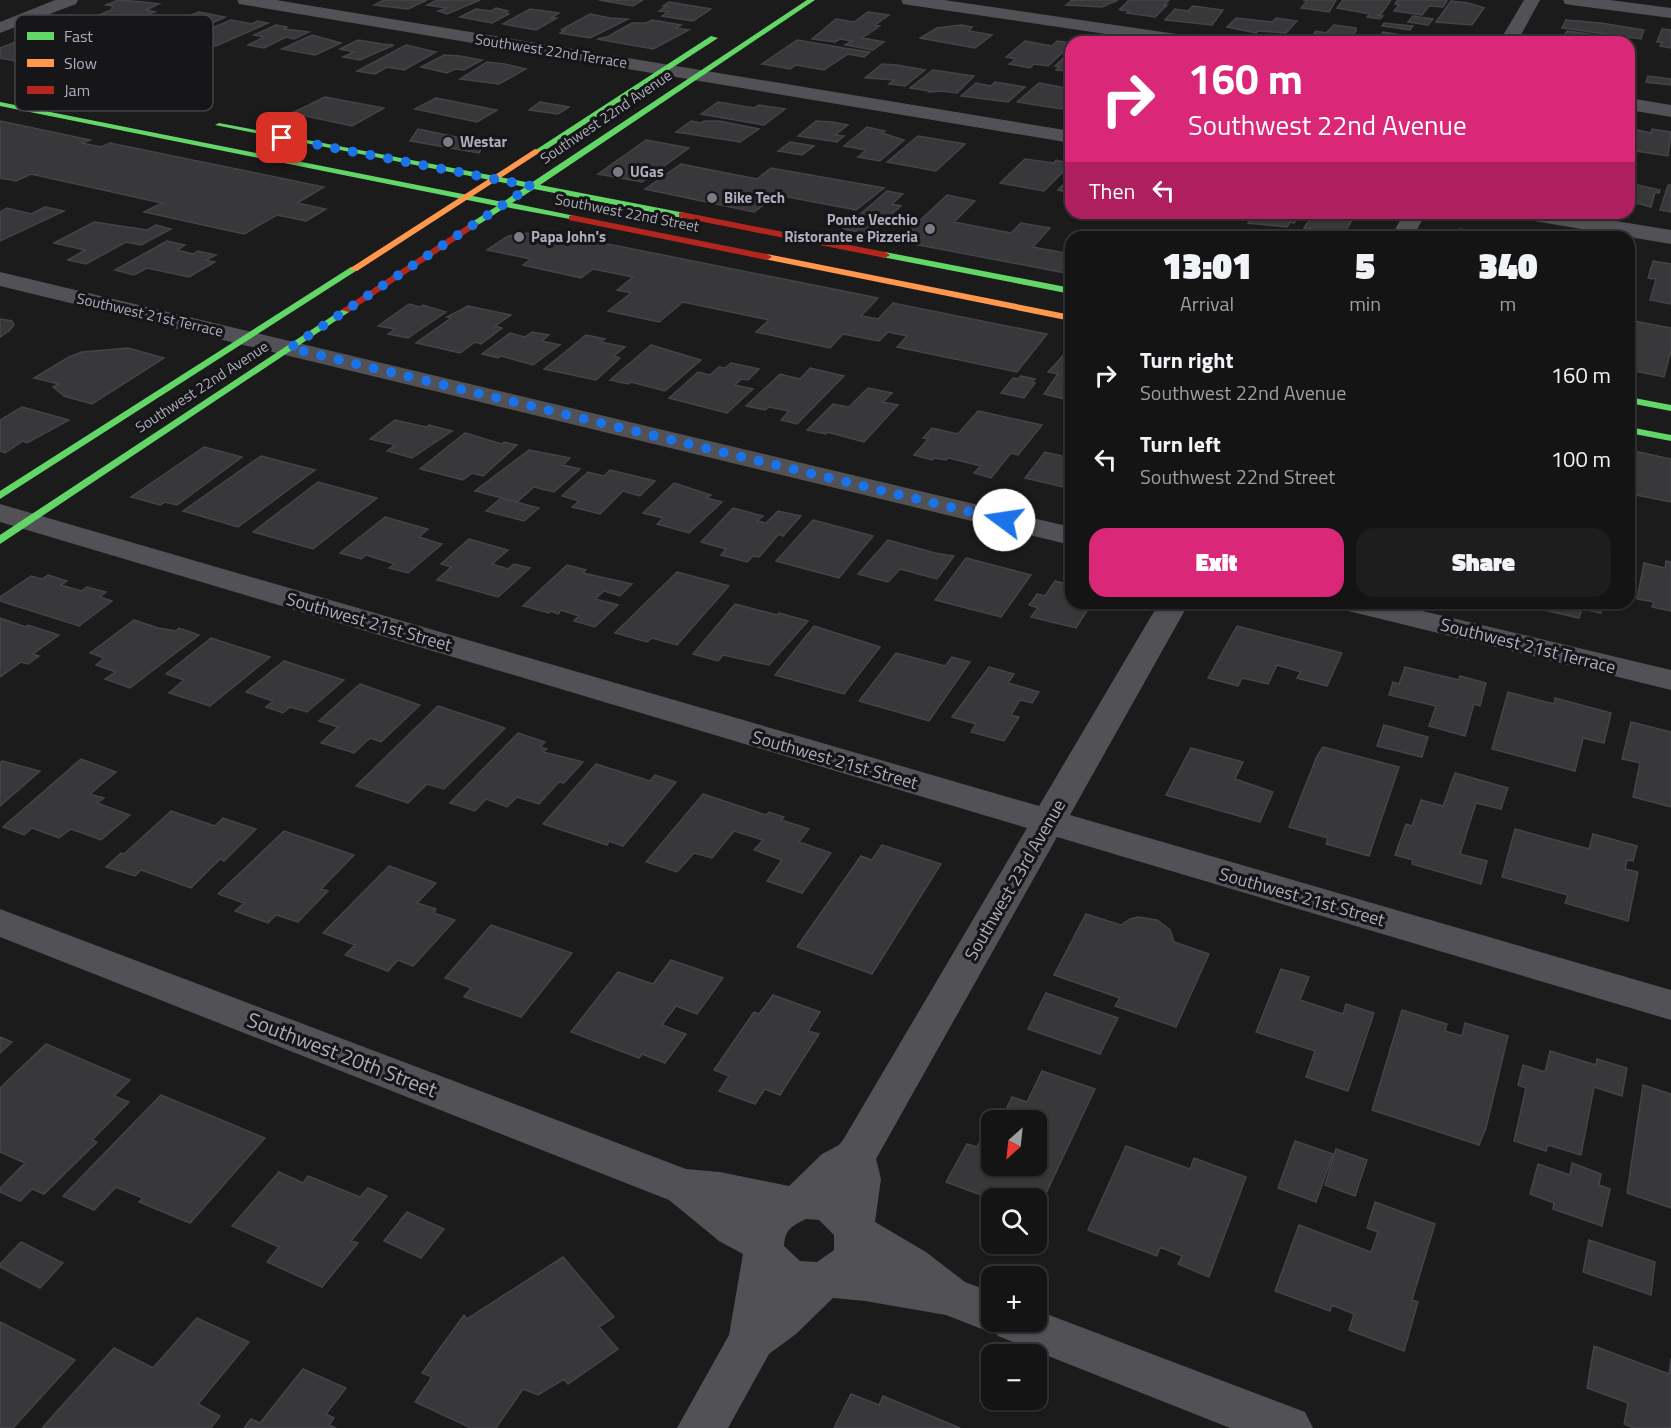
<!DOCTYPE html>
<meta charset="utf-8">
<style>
:root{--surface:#141415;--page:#1d1d1e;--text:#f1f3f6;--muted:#9d9ea0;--line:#333334;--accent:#db2777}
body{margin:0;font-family:"Titillium Web",sans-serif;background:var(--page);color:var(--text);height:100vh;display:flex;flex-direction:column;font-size:22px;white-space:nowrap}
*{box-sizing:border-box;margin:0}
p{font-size:20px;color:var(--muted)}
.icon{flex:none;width:33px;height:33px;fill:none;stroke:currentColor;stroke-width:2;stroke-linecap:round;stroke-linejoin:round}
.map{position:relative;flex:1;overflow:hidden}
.side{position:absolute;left:1065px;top:231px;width:570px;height:378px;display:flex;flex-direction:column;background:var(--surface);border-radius:18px;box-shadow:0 2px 4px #0004,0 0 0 2px var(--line)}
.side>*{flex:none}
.hud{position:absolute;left:1065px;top:36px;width:570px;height:183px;border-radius:18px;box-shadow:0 2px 4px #0004,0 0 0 2px var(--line);background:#db2777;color:#fff;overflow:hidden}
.needle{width:39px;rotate:207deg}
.buttons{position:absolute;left:981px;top:1110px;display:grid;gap:12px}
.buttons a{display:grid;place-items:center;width:66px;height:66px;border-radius:12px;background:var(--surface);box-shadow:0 2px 4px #0004,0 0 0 2px var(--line);font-size:30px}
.pin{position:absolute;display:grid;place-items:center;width:51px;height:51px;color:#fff;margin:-26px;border-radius:12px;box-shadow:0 3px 9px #0006}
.me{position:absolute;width:66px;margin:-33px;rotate:284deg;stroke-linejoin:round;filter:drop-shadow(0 0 4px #0008)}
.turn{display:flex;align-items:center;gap:21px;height:126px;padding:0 24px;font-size:27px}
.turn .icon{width:78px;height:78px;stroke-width:2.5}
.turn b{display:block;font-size:42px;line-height:51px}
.then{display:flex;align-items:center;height:57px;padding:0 24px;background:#0003;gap:12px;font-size:22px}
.eta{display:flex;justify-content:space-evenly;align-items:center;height:102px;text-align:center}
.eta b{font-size:36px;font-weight:800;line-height:42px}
.action{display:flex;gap:12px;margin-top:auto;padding:12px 24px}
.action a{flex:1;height:69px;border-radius:18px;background:var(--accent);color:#fff;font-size:24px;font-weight:800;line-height:69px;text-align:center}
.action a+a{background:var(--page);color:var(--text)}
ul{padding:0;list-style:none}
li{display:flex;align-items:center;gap:18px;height:84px;padding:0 24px}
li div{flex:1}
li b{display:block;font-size:22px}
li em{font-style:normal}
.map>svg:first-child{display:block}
.building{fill:#38383a;stroke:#444448;stroke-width:1.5}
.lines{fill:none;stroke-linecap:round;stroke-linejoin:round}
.street{fill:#515156;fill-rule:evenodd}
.fast{fill:#63d668;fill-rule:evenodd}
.slow{fill:#ff974d;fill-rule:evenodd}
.jam{fill:#b3261e;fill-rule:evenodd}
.route{stroke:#1a73e8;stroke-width:10;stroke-dasharray:0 18}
.poi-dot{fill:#7a7b84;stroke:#161518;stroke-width:2}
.labels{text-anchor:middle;stroke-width:6;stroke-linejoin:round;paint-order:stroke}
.far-street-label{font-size:15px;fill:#adaebc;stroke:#161518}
.far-poi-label{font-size:15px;font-weight:bold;fill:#adaebc;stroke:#161518;text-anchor:start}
.street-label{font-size:18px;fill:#adaebc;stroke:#161518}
.near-street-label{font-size:21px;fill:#adaebc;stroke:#161518}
.key{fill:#161518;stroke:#434349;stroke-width:1.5}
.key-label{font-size:16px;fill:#adaebc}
</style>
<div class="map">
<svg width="1671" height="1428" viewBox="0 0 1671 1428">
<rect width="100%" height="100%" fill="#1b1b1c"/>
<path class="building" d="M119,0L143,2L159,4L146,10L155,12L139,18L132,17L124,20L131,21L119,27L94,22L107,17L99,15L111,10L113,6L106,5Z
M384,0H427L408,9L374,5Z
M437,0H480L447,14L438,11L447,8L427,5Z
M599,0H643L633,6Z
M1072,0H1118L1102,7L1066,5Z
M1129,0H1169L1164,5H1167L1155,17L1127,13L1129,11L1121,10L1123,9H1120Z
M1303,0H1336L1329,12L1301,8L1307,1Z
M1343,0H1391L1381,14L1377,15L1383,16L1380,19L1367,17L1370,14L1337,8Z
M1402,0H1443L1447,1L1443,7L1429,6L1422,15L1394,11L1399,5L1395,4L1397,1Z
M1451,1L1468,3L1484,8L1472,25L1436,22Z
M669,2L711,9L693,21L662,16L668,12L659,11L667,6H663Z
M1193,6L1223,10L1212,25L1165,20L1175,9L1188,11Z
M496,8L508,11L505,12L509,14L492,23L460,17L476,9L491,11Z
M530,9L559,13L552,18H557L536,30L503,24Z
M199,12L225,17L185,36L160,31L173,26L165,25Z
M868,12L889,15L875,25L880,26L862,38L884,42L873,50L845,45L852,41L840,39L835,42L812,39L836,19L854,22Z
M590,14L610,18L628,19L590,38L560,33L565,30H561Z
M1413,16L1433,19L1428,25L1408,22Z
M1236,18L1272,22L1276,18L1297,21L1286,33L1258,31L1256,33L1227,27Z
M231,20L252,24L257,21L268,23L216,46L184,40Z
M652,20L681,25L676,28L689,30L653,49L597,39L607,37L632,23H646Z
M1566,20L1601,23L1644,30L1641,39L1562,28Z
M1384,23L1413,26L1410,30L1382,26Z
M276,25L287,27L284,29L309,32L294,39L286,37L264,48L248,45L264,37L254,35Z
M961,25L972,27L969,31L992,35L975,48L920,38L937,28Z
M1334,25L1356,28V31L1347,42L1310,39L1316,31L1326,33Z
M1662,29L1671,30V48L1660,46L1662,42H1657Z
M1567,31L1626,39L1625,42H1565L1567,38L1563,37Z
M1383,32L1436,41L1438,38L1464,41L1387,42L1378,40Z
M312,35L341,43L315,55L282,49Z
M21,40L153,64L118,81L0,58V48Z
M358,40L382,44L394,45L360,60L343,57L354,52L340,49Z
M797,40L844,48L870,52L864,57L848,54L824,70L796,65L790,69L762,64Z
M1025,41L1052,46L1057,41L1071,43V45L1048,66L1034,64L1030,68L1009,64L1016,59L1006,57Z
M406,45L436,52L404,70L387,67L375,74L357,71Z
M1071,51V72L1056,70L1059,66H1055Z
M444,55L460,56L482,60L464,70L455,69L447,73L421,67Z
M487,62L505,64L526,69L499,84L460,79Z
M882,64L897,65L925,70L905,86L889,84L894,80L865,78Z
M933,70L974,76L957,93L941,91L929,92L930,91L910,88Z
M1648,76L1671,79V85L1646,82Z
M995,82L1025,87L1008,102L961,96L976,83L991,86Z
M1039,83L1066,88L1071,85V99L1061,109L1017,102Z
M325,97L384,108L352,126L292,113Z
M436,98L497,110L477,122L415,109Z
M540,102L569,107L558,114L529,110Z
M718,102L754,108L759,105L785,109L764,125L701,114Z
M0,121L90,140L82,143L101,147L110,143L324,187L297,203L326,209L306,221L277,215L244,234L144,212L162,203L31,174L16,181L0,178Z
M691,121L701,123L704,121H719L759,129L740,142L676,132Z
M816,121L832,122L848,125L835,135L844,136L837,142L798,136Z
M867,127L885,131L882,133L904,140L880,161L858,157L866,150L844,146Z
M1629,128L1651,133L1652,129L1671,132L1668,156L1629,150Z
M418,129L485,143L479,153L410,141Z
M918,136L965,144L936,171L887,162Z
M646,140L689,148L642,182L598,174Z
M790,142L814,146L802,155L778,151Z
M1025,159L1054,163L1056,160L1071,164L1044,191L1000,183Z
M681,164L757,179L771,168L884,188L856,210L777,195L754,212L645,189Z
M1071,177V193L1058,190Z
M1629,183L1660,190L1659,193L1655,192L1651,207L1629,201Z
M1668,185H1671V212L1660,210Z
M887,191L903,194L892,204L901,206L869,234L843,229Z
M947,195L975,201L954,222L1011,233L1021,223L1050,228L1033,247L1071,254V274L898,241Z
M45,207L64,211L0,241V212L7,208L31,214Z
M1245,213H1301L1294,223L1290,222L1287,227L1248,223L1251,218Z
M1314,213H1356L1342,237H1308L1311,229L1304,228Z
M94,222L147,230L156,225L171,229L141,245L126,242L86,264L68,260L85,250L54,243Z
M1460,229L1500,236L1455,237Z
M528,233L557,240L563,235L878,298L861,316L878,319L893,303L1047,334L1017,372L897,347L907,336L888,332L879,341L843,334L830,348L756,332L769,320L683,302L659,322L608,311L631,293L617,290L633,277L593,269L581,278L523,265L531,259L487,250L508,236Z
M167,241L185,245L177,250L193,254L198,251L216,255L206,260L215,262L189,277L147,268L134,275L115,270Z
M1653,261L1671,264V304L1650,300L1656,279L1648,278Z
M409,304L420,307L423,305L446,312L408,338L388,334L395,329L378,326Z
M468,306L511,315L495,326L502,328L481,344L475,342L460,353L416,343L451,318L447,317Z
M0,319L12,321L14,325L9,331L0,337Z
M1629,320L1671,328V350L1664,377L1629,370V346L1633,332L1629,331Z
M532,332L549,335L542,341L560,345L533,365L501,356L498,358L482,354L510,333L525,337Z
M586,335L605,339L601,342L625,347L614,356L620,358L596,380L544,369Z
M651,345L701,360L665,391L631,382L628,384L610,380Z
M1071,347V396L1068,400L1044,394L1058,374L1048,372Z
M128,348L164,358L92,404L64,396L53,387L59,384L34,378L69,357L82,352Z
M731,363L759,369L748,380L741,379L735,385L753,389L727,413L669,398L698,372L710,375L719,367L725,368Z
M810,368L844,376L797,424L781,420L789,411L769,407L765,410L746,406L780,374L800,379Z
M1021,376L1035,379L1032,382L1035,383L1024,398L1001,393L1013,378L1018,379Z
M868,388L892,393L883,402L898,405L864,442L827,432L826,434L807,430L833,404L849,407Z
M22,407L69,420L27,443L23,441L5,453L0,451V420Z
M978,411L1042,425L1018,455L1011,453L991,478L974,473L981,466L949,458L946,460L934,458L932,460L914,455L928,439L923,438L932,428L958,434Z
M395,420L426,427L429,425L452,431L412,458L387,451L395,445L370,439Z
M465,433L502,444L504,442L517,445L483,476L472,473L463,480L420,469Z
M204,447L242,457L177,505L165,502L160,505L131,497Z
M529,450L570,458L563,465L580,469L554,492L534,487L517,502L475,491Z
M1629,450L1671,459V502L1631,494L1629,502Z
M1071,451V492L1066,491L1068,488L1025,478L1045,452L1066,457Z
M261,456L315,470L238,527L183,511Z
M610,470L655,481L640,496L623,491L600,514L572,507L579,501L562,496L588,472L604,476Z
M318,482L377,498L313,549L253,532Z
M674,483L711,495L707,498L722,502L689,533L657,524L663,518L643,513Z
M501,498L539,508L524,521L486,511Z
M733,508L763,516L757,521L766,523L778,511L801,516L783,536L779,534L759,557L753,556L747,562L721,555L726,549L701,542Z
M385,517L428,529L419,537L442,544L408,573L389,568L395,564L366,555L361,559L340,553Z
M813,520L873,536L839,578L776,561Z
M469,539L508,550L492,564L508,569L514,564L530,568L498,597L437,580L451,567L441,564Z
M888,540L935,553L954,556L937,579L900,569L888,582L858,574Z
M966,558L1031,575L1001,617L935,600Z
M1666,561L1671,562V611L1652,607L1654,602L1637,599L1644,563L1665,568Z
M567,565L586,570L583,573L632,584L620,596L604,591L595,599L618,605L595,627L574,621L579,616L561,610L558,614L551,611L549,613L523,606Z
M677,572L729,586L677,645L652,638L647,642L615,633Z
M48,575L67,581L61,585L81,591L87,587L106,592L100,597L112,601L79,626L0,601V597L31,576L42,579Z
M1055,581L1071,585V603H1092L1076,628L1031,617L1038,608L1029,605L1033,600L1037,594L1045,596Z
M1541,603H1604L1601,613L1582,609L1579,618L1539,609Z
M735,604L777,615L779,613L808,621L769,665L723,655L718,661L693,654Z
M0,618L26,627L28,625L59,635L33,654L39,656L28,664L21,662L0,677Z
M134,620L158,628L176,631L179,628L199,635L130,688L105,679L116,672L96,665L104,658L90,653Z
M814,626L880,647L844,694L775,675Z
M1237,626L1342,653L1327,686L1297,678L1301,672L1277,665L1268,684L1242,678L1238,686L1208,678Z
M211,638L270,657L210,706L169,693L184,680L166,674Z
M896,653L945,666L952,657L970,662L929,721L859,701Z
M284,661L344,680L307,712L290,707L283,713L266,707L273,701L246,692Z
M989,667L1014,674L1008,683L1039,692L1032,703L1020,700L1011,715L1019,717L1004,741L971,732L976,724L952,717Z
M1405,667L1459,680L1460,676L1486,683L1480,706L1474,704L1465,736L1429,726L1436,706L1389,695L1393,682L1399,684Z
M360,684L420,705L381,742L370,738L354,753L321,743L338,727L319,721Z
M1508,692L1554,704L1555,698L1611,713L1604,743L1583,738L1575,771L1492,749Z
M438,706L505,728L444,789L427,784L408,803L356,786Z
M1631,722L1671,732V807L1633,797L1640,763L1622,759Z
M1384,725L1428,737L1422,757L1377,746Z
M518,733L545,742L540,747L547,749L543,752L583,762L564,783L559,782L539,804L517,797L507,807L486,799L475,811L450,803Z
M1323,747L1399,767L1369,856L1326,844L1328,838L1289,827L1317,756Z
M1191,748L1243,762L1235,779L1273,792L1260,822L1166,795Z
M81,759L116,772L90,794L104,798L97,803L130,815L101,840L71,829L59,838L32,828L24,835L3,827Z
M2,761L40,771L0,806V763Z
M596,764L650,781L655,775L676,782L623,846L609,841L607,845L543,824Z
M1455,773L1508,788L1501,809L1476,803L1460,854L1487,861L1481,884L1412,864L1413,860L1395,855L1406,824L1412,826L1421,800L1443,806Z
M703,794L766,815L769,812L784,817L781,820L809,829L799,842L831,853L802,893L767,881L782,860L754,850L763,840L734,831L712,858L694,853L677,872L646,862Z
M171,811L215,826L223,818L256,829L224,861L220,859L191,888L141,870L135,876L106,867L121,853L124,854Z
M1515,829L1589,849L1593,834L1637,846L1633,861L1627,860L1625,869L1638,872L1628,921L1565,903L1568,895L1502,877Z
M284,831L354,855L321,889L328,891L298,922L276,915L268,923L235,911L244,903L218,894Z
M882,845L941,864L872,974L797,947L861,856L872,860Z
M389,866L436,883L417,903L436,909L434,913L455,920L413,966L398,960L388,971L345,955L355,945L323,933Z
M1086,914L1121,925L1130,919L1138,917L1157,920L1170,930L1174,942L1209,954L1176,1027L1115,1006L1120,998L1054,975Z
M491,925L572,953L521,1017L464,997L471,988L445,978Z
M671,960L723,978L697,1014L676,1006L662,1025L686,1034L665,1063L642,1054L639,1058L571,1032L618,972L653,984Z
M1281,969L1309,977L1300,1000L1343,1014L1346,1004L1374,1013L1348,1091L1306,1077L1315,1051L1256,1032Z
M1046,993L1118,1018L1100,1054L1028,1029Z
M773,995L820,1012L808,1031L819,1034L780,1095L765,1089L755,1104L719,1091L729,1076L714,1070L754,1012L759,1014Z
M1402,1010L1447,1024L1445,1031L1462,1036L1465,1023L1508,1036L1486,1128L1479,1145L1372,1110Z
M0,1037L12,1042L0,1053Z
M46,1044L130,1080L114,1096L129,1102L92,1140L97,1142L44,1194L32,1189L20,1201L0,1192V1188L25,1163L0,1152V1088Z
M1550,1051L1596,1065L1597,1059L1627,1068L1622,1096L1594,1087L1581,1155L1548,1145L1546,1151L1514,1141L1526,1088L1518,1085L1523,1065L1545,1072Z
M1042,1071L1095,1089L1039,1208L1036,1207V1198H1015L1005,1195L1003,1198L992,1199L946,1182L967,1144L977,1147L986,1130L992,1132V1166H1036V1120H1001L1012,1097L1027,1102Z
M1643,1085L1671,1094V1208L1627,1193Z
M161,1095L265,1138L190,1223L139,1202L143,1198L116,1187L94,1210L63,1196Z
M1295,1141L1333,1154L1316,1202L1278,1188Z
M1126,1146L1190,1169L1194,1158L1246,1177L1209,1277L1178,1264L1182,1256L1160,1247L1157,1256L1088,1230Z
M1336,1149L1367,1160L1355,1196L1325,1185Z
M1572,1163L1601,1174L1599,1185L1610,1189L1602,1226L1553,1209L1554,1203L1530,1194L1538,1164L1570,1175Z
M279,1172L303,1183L308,1176L360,1197L368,1188L387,1196L351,1241L358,1243L322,1287L267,1262L279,1247L232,1226Z
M1375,1202L1435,1224L1412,1300L1418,1302L1404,1351L1349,1330L1354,1314L1332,1305L1330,1311L1275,1291L1299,1225L1371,1252L1378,1232L1367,1228Z
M407,1212L444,1229L421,1258L384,1241Z
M1589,1240L1655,1262L1651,1295L1583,1272Z
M21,1242L63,1263L40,1288L0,1267V1264Z
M563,1257L614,1317L599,1327L618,1349L568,1384L564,1379L538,1395L523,1389L496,1428H471L415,1402L432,1377L422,1373L464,1315L467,1319Z
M197,1318L249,1342L198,1404L220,1416L211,1428H42L114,1348L153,1368Z
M0,1322L75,1360L13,1428H0Z
M1594,1346L1669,1374L1671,1358V1428H1634L1624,1424L1628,1403L1587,1388Z
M303,1369L346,1388L326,1414L334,1418L329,1425L336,1428H244L251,1419L260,1423Z
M851,1394L879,1405L883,1396L960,1428H834Z"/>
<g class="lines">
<path class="street" d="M55,0H78L76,4L0,33V22Z
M237,0H276L1071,131V143L245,5L239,4Z
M901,0H944L1197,37L1203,38L1206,42H1160L909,5L903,4Z
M1524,0H1540L1517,42H1499Z
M1563,0H1610L1671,8V18L1571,5L1565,4Z
M1629,98L1671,105V117L1629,110Z
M1404,213H1426L1413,237H1391Z
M1517,213H1567L1671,230V244L1528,220L1520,218Z
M0,272L1071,527V545L0,286Z
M0,504L1039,806L1159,603H1189L1070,815L1671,990V1020L1057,837L876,1159L881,1179L875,1222L926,1252L965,1282L992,1292V1322H1036V1310L1305,1412L1313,1428H1230L998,1336L995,1332L992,1333L946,1315L865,1301L833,1298L796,1334L769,1354L728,1428H677L729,1335L743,1254L719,1241L669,1200L0,937V909L686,1169L720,1172L789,1186L822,1154L839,1145L843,1140L1027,828L0,522ZM806,1219L819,1220L834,1235V1250L817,1262L800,1261L784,1246C785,1229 792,1226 806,1219Z
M1336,603H1389L1671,670V690L1340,609Z"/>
<path class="fast" d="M807,0H815L540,185L685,213V217L682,218L534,189L512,203L575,216V220L506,207L475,227L470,224L472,222L497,206L0,106V102L503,202L525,187L215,125L219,123L531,183Z
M711,36L718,38L541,153L534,151Z
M885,252L1071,288V294L882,257L880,255Z
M351,267L359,269L0,499V491Z
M346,307L349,308V312L0,544V535Z
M1629,397L1671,405V411L1629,403Z
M1629,427L1671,435V441L1629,433Z"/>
<path class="slow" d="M535,149L542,151L357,271L349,269Z
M767,254L1071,315V321L764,259V255Z"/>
<path class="jam" d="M682,212L885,252L890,255L885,258L679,217V213Z
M572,215L767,254L772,257L767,260L569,220V216Z
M472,222L480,224L349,312L341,310Z"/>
</g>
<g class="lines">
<path class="route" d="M282,138L531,186L290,348L1004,520"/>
</g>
<g class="poi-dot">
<circle cx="448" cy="142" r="6"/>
<circle cx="618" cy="172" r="6"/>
<circle cx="712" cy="198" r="6"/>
<circle cx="930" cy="229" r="6"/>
<circle cx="519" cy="237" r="6"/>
</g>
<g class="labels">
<g class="far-street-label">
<text transform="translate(551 51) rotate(9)" y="5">Southwest 22nd Terrace</text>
<text transform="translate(606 117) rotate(-34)" y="5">Southwest 22nd Avenue</text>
<text transform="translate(627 213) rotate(11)" y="5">Southwest 22nd Street</text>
<text transform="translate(150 315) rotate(13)" y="5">Southwest 21st Terrace</text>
<text transform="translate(202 387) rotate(-33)" y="5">Southwest 22nd Avenue</text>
</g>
<g class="far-poi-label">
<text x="460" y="147">Westar</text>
<text x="630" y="177">UGas</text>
<text x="724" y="203">Bike Tech</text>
<text x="918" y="225" text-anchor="end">Ponte Vecchio<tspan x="918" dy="17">Ristorante e Pizzeria</tspan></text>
<text x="531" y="242">Papa John's</text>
</g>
<g class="street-label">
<text transform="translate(369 622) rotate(16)" y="6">Southwest 21st Street</text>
<text transform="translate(1528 646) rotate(14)" y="6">Southwest 21st Terrace</text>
<text transform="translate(835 760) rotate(16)" y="6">Southwest 21st Street</text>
<text transform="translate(1015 880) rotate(-60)" y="6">Southwest 23rd Avenue</text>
<text transform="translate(1302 897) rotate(16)" y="6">Southwest 21st Street</text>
</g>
<g class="near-street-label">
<text transform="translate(342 1055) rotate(21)" y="7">Southwest 20th Street</text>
</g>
</g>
<rect x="15" y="15" width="198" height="96" rx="9" class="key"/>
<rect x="27" y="32" width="27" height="8" fill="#63d668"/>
<rect x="27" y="59" width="27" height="8" fill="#ff974d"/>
<rect x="27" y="86" width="27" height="8" fill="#b3261e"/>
<g class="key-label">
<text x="64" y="42">Fast</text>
<text x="64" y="69">Slow</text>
<text x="64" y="96">Jam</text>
</g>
</svg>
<div class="buttons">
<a><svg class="needle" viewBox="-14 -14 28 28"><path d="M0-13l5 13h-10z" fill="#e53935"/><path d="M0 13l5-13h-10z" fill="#9d9ea0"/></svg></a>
<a><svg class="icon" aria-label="search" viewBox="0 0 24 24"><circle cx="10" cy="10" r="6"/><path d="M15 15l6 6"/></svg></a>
<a>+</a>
<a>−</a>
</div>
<div class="pin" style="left:282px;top:138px;background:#d93025"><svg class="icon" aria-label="arrive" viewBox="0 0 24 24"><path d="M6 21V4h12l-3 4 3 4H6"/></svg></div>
<svg class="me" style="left:1004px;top:520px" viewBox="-20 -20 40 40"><circle r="19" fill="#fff"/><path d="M0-13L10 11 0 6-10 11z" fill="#1a73e8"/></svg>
<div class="hud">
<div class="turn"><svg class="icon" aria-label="right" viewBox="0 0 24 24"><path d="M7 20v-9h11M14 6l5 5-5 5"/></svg><div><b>160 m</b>Southwest 22nd Avenue</div></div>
<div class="then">Then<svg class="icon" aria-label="left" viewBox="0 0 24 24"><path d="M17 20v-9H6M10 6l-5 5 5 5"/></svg></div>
</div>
<section class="side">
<div class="eta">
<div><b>13:01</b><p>Arrival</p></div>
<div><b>5</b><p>min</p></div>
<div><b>340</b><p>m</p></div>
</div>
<ul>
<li><svg class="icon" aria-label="right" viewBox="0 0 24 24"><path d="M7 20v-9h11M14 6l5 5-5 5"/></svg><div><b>Turn right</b><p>Southwest 22nd Avenue</p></div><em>160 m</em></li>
<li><svg class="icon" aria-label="left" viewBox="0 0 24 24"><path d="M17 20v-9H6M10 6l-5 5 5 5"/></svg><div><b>Turn left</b><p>Southwest 22nd Street</p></div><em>100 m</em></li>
</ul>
<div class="action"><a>Exit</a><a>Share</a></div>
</section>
</div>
